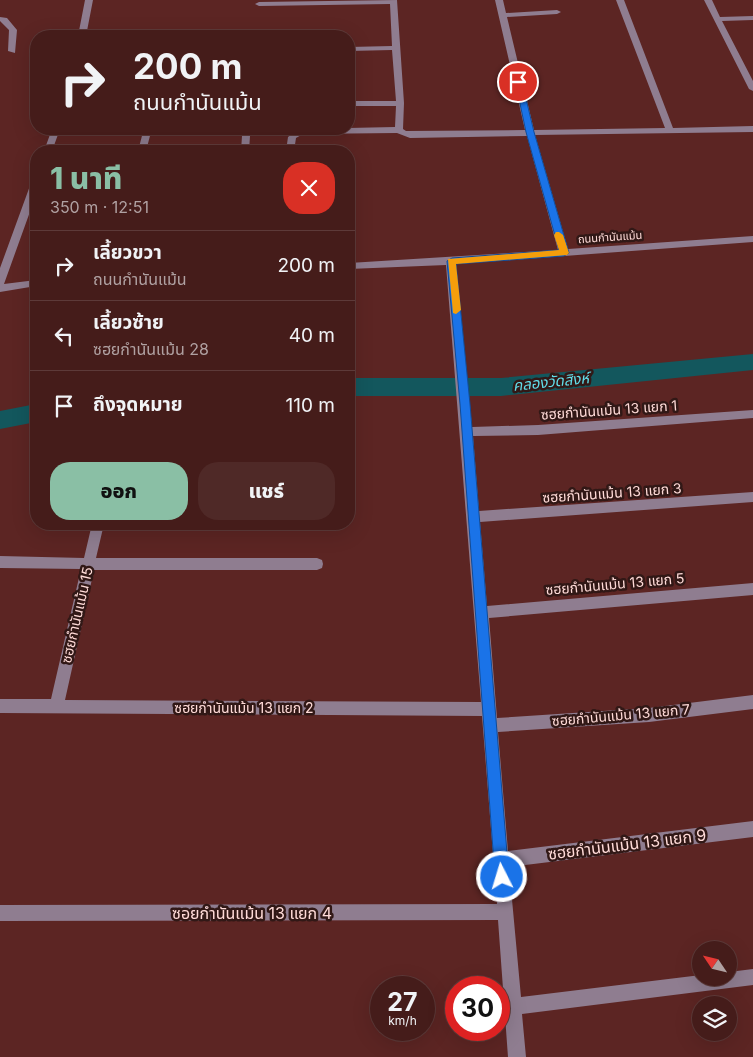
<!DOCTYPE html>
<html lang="th">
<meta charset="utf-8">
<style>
:root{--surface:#451c1a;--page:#4f2927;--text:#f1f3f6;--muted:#b0a1a2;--line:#5d3a39;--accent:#8abfa5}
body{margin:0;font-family:Inter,"Noto Sans Thai",sans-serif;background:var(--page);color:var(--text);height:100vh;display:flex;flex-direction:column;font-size:19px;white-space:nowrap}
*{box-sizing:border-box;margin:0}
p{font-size:16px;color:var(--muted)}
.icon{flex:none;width:28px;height:28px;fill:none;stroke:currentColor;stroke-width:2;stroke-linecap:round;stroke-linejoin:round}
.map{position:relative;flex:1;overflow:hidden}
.side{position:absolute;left:30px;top:145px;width:325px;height:385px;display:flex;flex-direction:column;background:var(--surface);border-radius:20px;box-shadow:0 5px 20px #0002,0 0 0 1px var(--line)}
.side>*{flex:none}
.guide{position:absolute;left:30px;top:30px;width:325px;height:105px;border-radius:20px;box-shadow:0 5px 20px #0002,0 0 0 1px var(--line);background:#451c1a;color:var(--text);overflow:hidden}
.needle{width:32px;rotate:305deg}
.fabs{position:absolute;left:692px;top:941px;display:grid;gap:10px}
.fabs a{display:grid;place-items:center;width:45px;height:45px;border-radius:50%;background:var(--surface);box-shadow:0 5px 20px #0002,0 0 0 1px var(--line);font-size:25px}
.speed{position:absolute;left:370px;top:976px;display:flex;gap:10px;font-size:25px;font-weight:700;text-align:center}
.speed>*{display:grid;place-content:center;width:65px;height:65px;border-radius:50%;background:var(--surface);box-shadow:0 5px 20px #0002,0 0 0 1px var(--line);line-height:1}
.speed small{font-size:12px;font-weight:400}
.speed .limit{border:8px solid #d22;background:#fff;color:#111}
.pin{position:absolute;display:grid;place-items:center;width:42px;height:42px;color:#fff;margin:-21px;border:2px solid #fff;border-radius:50%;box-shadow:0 1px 5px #0007}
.me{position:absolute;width:55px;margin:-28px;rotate:355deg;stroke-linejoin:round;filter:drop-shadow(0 0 4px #0008)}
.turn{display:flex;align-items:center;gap:18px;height:105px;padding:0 20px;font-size:22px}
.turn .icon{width:65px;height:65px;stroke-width:2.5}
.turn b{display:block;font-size:35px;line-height:42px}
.round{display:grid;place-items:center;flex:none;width:52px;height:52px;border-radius:20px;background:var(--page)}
.summary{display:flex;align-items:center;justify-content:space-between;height:85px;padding:0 20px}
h1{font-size:30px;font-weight:800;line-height:38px;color:var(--accent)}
.cta{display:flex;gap:10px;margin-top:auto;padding:10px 20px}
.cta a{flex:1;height:58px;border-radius:20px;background:var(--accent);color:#111;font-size:20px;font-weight:800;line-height:58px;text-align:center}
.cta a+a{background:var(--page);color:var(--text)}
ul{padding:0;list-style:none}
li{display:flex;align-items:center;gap:15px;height:70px;padding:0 20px;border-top:1px solid var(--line)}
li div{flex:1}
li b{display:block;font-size:19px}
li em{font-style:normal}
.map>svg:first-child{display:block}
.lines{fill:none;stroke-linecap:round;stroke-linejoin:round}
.canal{fill:#13575d;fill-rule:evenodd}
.minor{fill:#8f7d90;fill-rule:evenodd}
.route{fill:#1a73e8;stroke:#114b97}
.slow{fill:#f59e0b}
.labels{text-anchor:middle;stroke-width:5;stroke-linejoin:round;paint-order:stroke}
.far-street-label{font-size:11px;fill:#ffdbd8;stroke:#311816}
.street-label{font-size:14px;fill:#ffdbd8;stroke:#311816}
.water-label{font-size:15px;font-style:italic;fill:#61dde9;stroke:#311816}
.near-street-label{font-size:16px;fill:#ffdbd8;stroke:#311816}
</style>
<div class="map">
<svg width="753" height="1057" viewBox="0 0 753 1057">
<rect width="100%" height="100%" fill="#5c2523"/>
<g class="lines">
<path class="canal" d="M753,354V370L501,396H349V378H501Z
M36,404V422L0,429V411Z"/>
<path class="minor" d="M85,0H93L86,36H78Z
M397,0L404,103L403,129L406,131L525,130L495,0H503L506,13L557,10L561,12L557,14L507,17L534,130L665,128L616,0H624L673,128L753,126V132L535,135L568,249L753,236V242L456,264L472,427L538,425L753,410V418L538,435L473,436L479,511L753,492V502L480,522L487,606L753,583V595L489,618L497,718L649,708L753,695V709L649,722L498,732L508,851L753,821V837L509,867L521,997L701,975V978H729V972L753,969V985L522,1014L526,1057H508L498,920L0,921V905L497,904L482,716L0,713V699H51L81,569L0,568V556L84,558L92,524H104L96,558H317L322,560L323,564L322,568L317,570H94L65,700L481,702L446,265L349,269V263L558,250L527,136L410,138L397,133L303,134L296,138L294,151H286L288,137L300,129L395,127L396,106H349V101H396L392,50L349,51V47L392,46L390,4L259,6L255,4L259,2Z
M704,0H712L720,17L753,16V20L722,21L753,81V91L749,89Z
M0,17L7,18L17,30L15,53L8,51L9,30L0,21Z
M52,129H60L52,151H44Z
M147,129L151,132L146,151H138L143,132Z
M246,133L250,136L249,151H241L242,136Z
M36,180V195L4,284L36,280V286L0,292V268L31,183Z"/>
</g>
<path class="route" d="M515,80L522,82L534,132L569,253L564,256L456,264L470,404L509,877L507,882L502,884L497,882L495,877L460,404L447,261L452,258L559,250L526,132Z"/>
<path class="slow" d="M556,232H559L563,235L569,253L567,255L456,264L461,310L456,314L453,313L448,259L559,250L554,235Z"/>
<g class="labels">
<g class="far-street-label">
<text transform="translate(610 237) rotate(-4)" y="4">ถนนกำนันแม้น</text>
</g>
<g class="street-label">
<text transform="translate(609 410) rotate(-4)" y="5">ซฮยกำนันแม้น 13 แยก 1</text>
<text transform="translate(612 493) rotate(-4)" y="5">ซฮยกำนันแม้น 13 แยก 3</text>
<text transform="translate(615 584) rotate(-5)" y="5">ซฮยกำนันแม้น 13 แยก 5</text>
<text transform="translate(77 615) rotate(-77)" y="5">ซฮยกำนันแม้น 15</text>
<text x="244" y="713">ซฮยกำนันแม้น 13 แยก 2</text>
<text transform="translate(621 715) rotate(-5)" y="5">ซฮยกำนันแม้น 13 แยก 7</text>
</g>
<g class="water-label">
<text transform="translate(551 382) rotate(-6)" y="5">คลองวัดสิงห์</text>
</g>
<g class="near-street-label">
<text transform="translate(627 844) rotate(-7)" y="6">ซฮยกำนันแม้น 13 แยก 9</text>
<text x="252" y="919">ซอยกำนันแม้น 13 แยก 4</text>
</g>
</g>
</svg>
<div class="fabs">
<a><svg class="needle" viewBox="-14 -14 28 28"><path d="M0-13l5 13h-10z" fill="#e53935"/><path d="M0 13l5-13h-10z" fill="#b0a1a2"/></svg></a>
<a><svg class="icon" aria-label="layers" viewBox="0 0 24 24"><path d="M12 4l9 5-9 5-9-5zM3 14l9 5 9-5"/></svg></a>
</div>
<div class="speed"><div>27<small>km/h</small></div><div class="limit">30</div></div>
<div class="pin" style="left:518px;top:82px;background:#d93025"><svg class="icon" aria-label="arrive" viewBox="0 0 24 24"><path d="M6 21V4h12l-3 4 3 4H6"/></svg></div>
<svg class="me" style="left:502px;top:877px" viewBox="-20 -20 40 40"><circle r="17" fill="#1a73e8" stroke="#fff" stroke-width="3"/><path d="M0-11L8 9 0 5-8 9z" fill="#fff"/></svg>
<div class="guide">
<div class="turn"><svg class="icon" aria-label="right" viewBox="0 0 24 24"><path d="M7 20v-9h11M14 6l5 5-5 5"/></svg><div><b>200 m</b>ถนนกำนันแม้น</div></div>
</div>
<section class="side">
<div class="summary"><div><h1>1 นาที</h1><p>350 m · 12:51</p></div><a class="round" style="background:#d93025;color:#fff"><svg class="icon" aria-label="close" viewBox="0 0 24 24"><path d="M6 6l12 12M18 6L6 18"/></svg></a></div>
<ul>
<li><svg class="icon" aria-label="right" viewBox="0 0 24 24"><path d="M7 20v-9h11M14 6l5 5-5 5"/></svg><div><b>เลี้ยวขวา</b><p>ถนนกำนันแม้น</p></div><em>200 m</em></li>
<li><svg class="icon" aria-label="left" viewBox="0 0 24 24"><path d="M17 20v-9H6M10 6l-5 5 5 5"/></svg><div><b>เลี้ยวซ้าย</b><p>ซฮยกำนันแม้น 28</p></div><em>40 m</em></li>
<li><svg class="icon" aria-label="arrive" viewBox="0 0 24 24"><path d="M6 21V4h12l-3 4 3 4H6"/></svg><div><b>ถึงจุดหมาย</b></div><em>110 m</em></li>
</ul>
<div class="cta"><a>ออก</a><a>แชร์</a></div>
</section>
</div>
